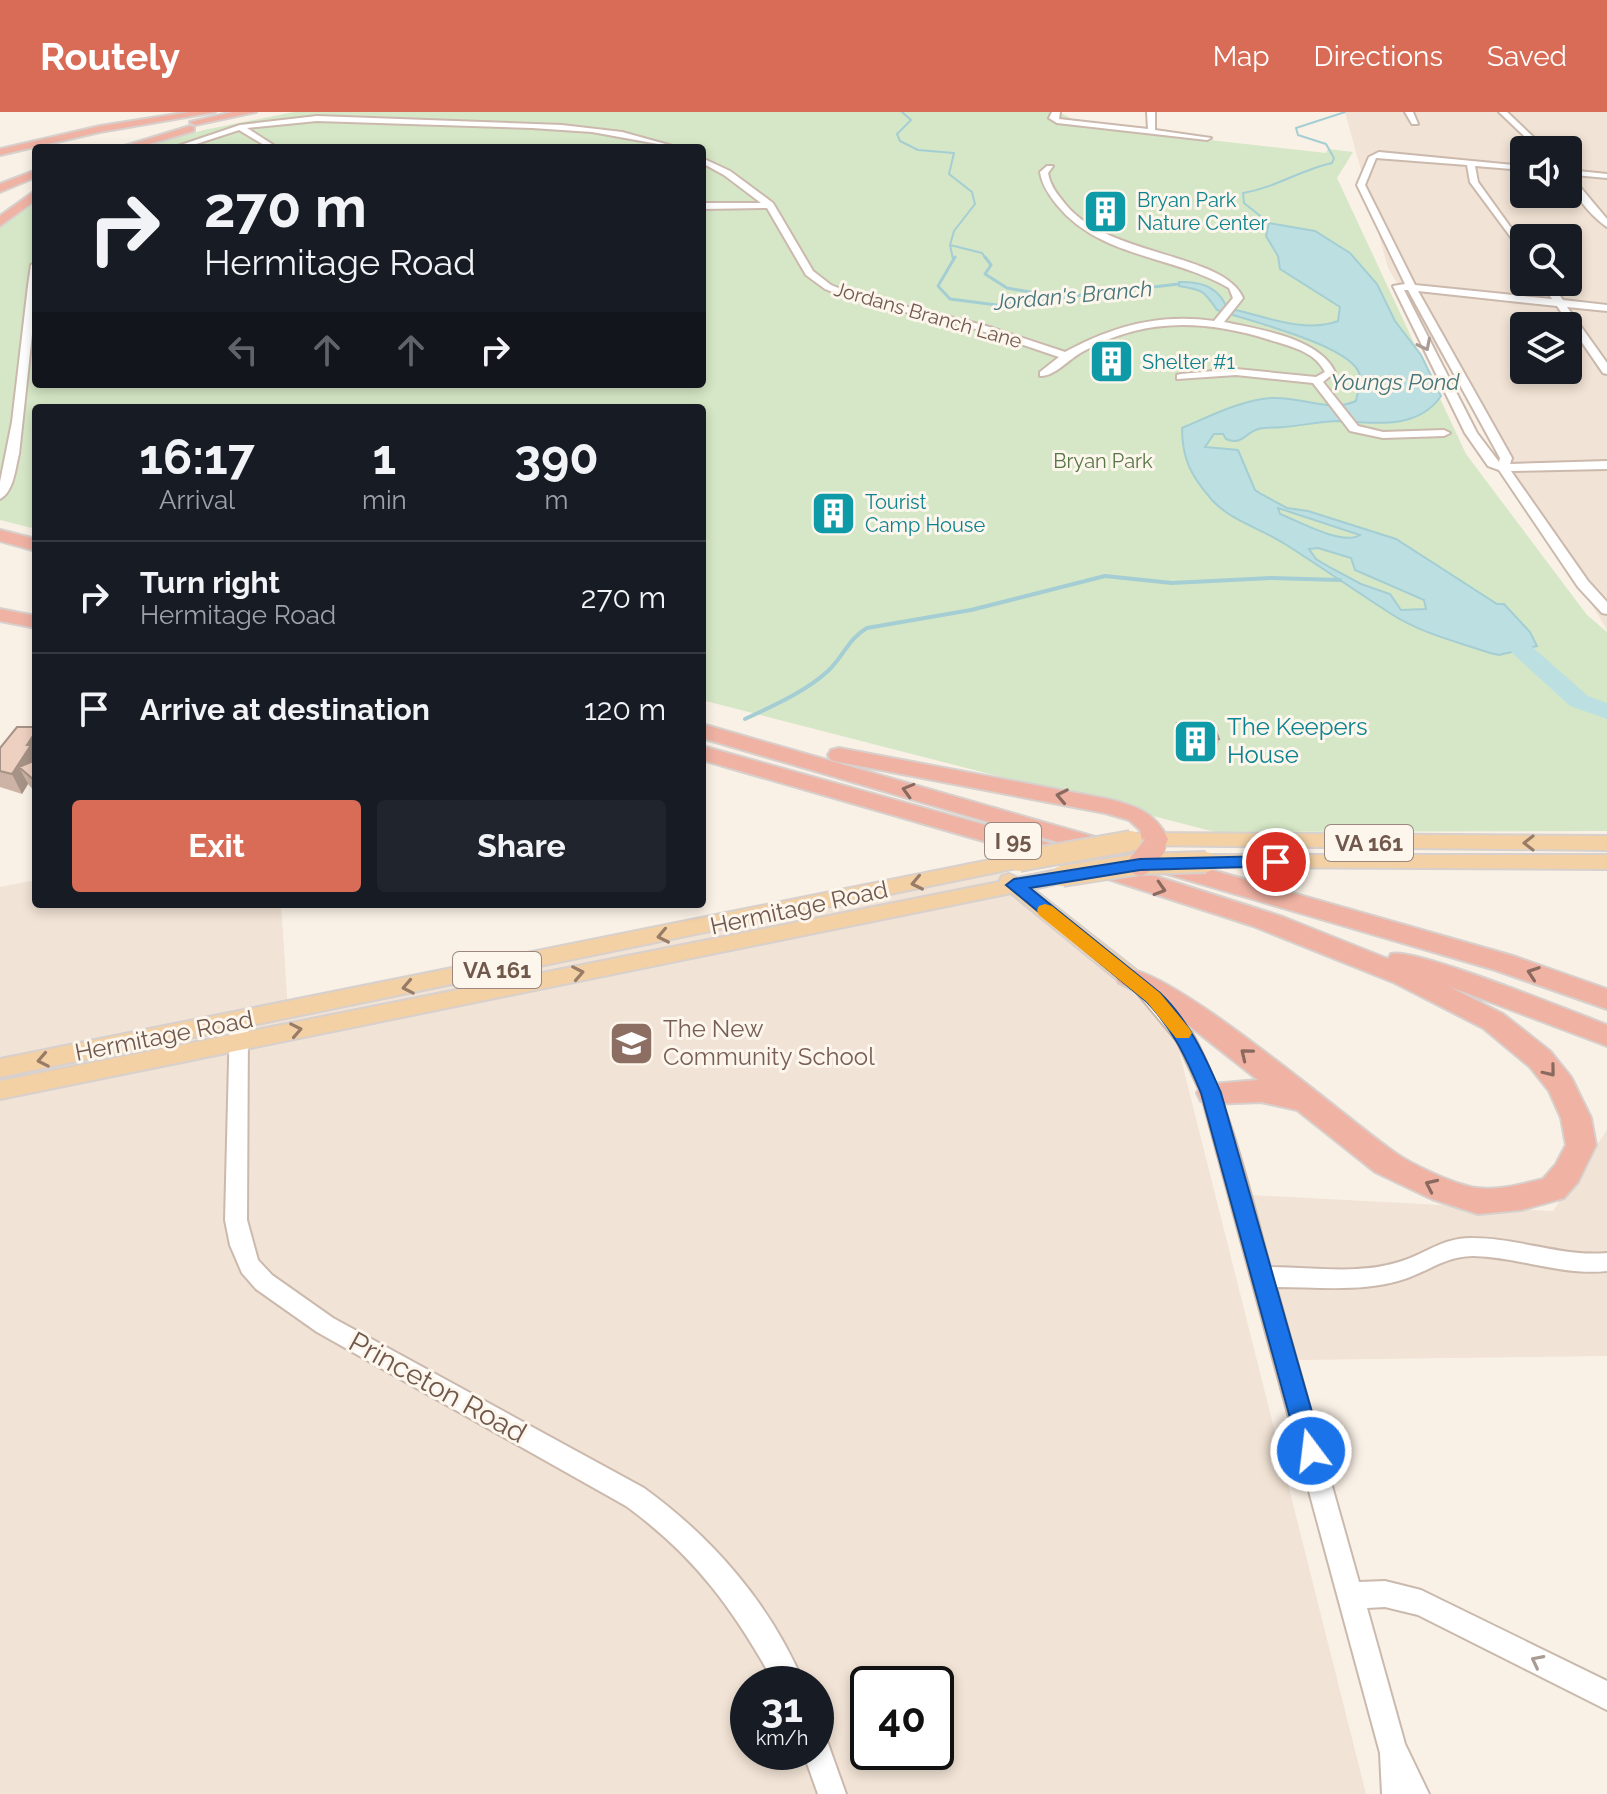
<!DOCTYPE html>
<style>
:root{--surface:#171b24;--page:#20242c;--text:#f1f3f6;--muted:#9ea1a6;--line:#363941;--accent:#d96c56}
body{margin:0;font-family:Raleway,sans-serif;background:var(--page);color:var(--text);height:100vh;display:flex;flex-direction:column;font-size:30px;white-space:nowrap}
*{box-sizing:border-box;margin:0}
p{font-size:26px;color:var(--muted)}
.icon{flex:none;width:44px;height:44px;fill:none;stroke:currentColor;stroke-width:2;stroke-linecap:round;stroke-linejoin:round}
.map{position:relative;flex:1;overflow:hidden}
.panel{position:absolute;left:32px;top:292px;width:674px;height:504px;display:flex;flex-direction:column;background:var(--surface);border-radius:8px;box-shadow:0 4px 12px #0003}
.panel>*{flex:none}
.hud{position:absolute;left:32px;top:32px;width:674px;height:244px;border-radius:8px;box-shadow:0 4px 12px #0003;background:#171b24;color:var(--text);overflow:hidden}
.fabs{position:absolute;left:1510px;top:24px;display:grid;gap:16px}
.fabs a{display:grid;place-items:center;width:72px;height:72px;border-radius:8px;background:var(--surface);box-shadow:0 4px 12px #0003;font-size:40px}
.speed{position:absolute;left:730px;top:1554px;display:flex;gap:16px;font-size:40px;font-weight:700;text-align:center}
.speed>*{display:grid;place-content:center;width:104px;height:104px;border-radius:50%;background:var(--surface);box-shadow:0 4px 12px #0003;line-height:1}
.speed small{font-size:20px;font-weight:400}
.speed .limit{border:4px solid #111;border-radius:12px;background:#fff;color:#111}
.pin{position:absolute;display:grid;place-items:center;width:68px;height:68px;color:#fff;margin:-34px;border:4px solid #fff;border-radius:50%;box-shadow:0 2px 8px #0007}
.me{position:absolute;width:88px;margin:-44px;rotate:345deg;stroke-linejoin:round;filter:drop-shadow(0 0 6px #0008)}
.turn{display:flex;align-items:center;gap:28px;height:168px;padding:0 40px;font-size:36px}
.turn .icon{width:104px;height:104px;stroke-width:2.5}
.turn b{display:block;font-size:56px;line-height:68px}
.lanes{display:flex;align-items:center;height:76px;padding:0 40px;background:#0003;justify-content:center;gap:40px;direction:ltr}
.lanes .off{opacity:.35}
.eta{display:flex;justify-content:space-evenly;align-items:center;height:136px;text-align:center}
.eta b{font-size:48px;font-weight:700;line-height:56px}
.cta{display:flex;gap:16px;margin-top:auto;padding:16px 40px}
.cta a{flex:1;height:92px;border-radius:8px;background:var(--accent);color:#fff;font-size:32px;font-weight:700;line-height:92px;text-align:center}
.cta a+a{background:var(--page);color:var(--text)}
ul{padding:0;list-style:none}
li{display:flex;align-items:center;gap:24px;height:112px;padding:0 40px;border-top:2px solid var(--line)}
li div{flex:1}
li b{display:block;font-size:30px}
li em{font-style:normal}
header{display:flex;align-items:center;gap:48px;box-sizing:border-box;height:112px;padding:0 40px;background:var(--accent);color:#fff}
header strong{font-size:38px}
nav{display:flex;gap:44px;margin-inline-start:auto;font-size:28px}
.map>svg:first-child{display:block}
.residential{fill:#f1e3d5;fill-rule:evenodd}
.green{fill:#d5e7c6}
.water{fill:#bcdfe2;stroke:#a4ced3;stroke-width:2;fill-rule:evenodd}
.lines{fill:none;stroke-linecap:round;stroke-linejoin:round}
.stream-far2{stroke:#a4ced3;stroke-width:2}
.stream-far1{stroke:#a4ced3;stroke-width:3}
.stream{stroke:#a4ced3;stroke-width:4}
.river{fill:#bcdfe2;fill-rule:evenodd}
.minor-casing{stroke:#cbb9ad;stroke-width:4}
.major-casing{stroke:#d7d0cd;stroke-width:4}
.highway-casing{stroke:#d7d0cd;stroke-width:4}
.minor{fill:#fff;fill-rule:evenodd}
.major{fill:#f3d1a5;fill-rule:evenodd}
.highway{fill:#efb2a3;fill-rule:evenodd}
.major-bridge-casing{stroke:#d7d0cd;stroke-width:24;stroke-linecap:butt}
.highway-bridge-casing{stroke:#d7d0cd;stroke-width:27;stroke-linecap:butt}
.major-bridge{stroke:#f3d1a5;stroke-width:20}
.highway-bridge{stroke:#efb2a3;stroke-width:23}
.wall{fill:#ccb3a5}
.shaded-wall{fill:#a69286}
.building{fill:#edd0c0;stroke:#a69286;stroke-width:2}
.oneway{stroke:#aa9b94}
.oneway2{stroke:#8a6a5e}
.oneway3{stroke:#987c67}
.route{fill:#1a73e8;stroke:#114b97;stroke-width:2}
.slow{fill:#f59e0b}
.labels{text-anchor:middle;stroke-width:6;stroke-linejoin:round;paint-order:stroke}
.far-culture-label{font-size:20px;fill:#0d838f;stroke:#fdf6ec;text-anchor:start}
.far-street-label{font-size:20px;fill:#71584d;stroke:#fdf6ec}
.far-park-label{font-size:20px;fill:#577646;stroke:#fdf6ec}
.far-water-label{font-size:22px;font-style:italic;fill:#46767b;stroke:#fdf6ec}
.shield{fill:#fdf6ec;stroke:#9b877d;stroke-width:2}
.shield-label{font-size:22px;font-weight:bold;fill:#71584d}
.culture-label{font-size:24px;fill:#0d838f;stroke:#fdf6ec;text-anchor:start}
.street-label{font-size:24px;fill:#71584d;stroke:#fdf6ec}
.education-label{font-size:24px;fill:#785e54;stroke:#fdf6ec;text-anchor:start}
.near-street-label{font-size:28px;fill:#71584d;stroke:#fdf6ec}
</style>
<header>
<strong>Routely</strong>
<nav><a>Map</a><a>Directions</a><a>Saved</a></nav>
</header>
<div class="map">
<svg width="1607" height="1682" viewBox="0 0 1607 1682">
<rect width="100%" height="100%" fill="#faf1e6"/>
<path class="residential" d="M1345,0H1607V518L1388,156ZM1524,38H1568V82H1524ZM1524,126H1568V170H1524ZM1524,214H1568V258H1524Z
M994,754L1170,903L1366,1682H0V775L36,768V792H281L288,899ZM748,1572H816V1640H748ZM868,1572H936V1640H868Z
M1607,1018V1244L1299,1248L1250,1083L1553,1099Z"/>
<path class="green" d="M294,0H1059L1085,14L1326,41L1328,37L1353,40L1337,66L1466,342L1587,503L1607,520V719L1215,720L702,588V296H36V417L0,408V116L36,87V272H702V36H139L204,18Z"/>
<path class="water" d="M1269,111L1315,119L1350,141L1377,172L1395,209L1421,243L1441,284C1418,318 1374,311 1339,309C1321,309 1301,314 1283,315C1276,316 1266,315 1258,317C1245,321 1242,334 1226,327L1223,322H1214L1205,335L1238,338L1255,378L1261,382L1287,396L1308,399L1396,427L1497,492H1504L1530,520L1537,534L1499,543L1490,541C1458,530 1423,522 1393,503C1357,480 1321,455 1285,432C1262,417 1231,409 1212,388C1191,364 1182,347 1182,316C1211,304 1238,289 1271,286C1302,284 1329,301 1356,289C1357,282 1361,271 1360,264C1356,234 1245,208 1217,198C1204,179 1204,178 1179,174V170C1200,169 1219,175 1227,196C1261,203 1305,222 1338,209L1340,195L1280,157L1278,144L1266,124ZM1278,396L1360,423C1342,434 1299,409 1280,402ZM1318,436L1351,446L1355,458L1424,488L1426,497L1401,498L1390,482L1361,472L1331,456L1316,447L1309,437Z"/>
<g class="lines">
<path class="stream-far2" d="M902,0L911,8L897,22L900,29L918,38L954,41L949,62L972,80L975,92L954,119L950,133L953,147
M1269,111L1244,91L1243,81C1275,76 1300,58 1332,51L1334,46L1326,32L1298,23L1296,16L1345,0
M950,133L982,141L986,147"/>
<path class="stream-far1" d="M955,145L938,174L950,187L997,193L1179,172
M985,145L991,153L985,162L1007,176L1047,183"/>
<path class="stream" d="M745,607C773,594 805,580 828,559C843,545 849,526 867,516L971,498L1105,464L1172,471L1271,466L1340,468"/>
<path class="river" d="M1521,530L1529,532L1588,584L1607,591V607L1570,594L1513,542L1509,537L1513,532Z"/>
<defs>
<path id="minor" d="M1052,0H1060L1059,7L1148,17L1147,0H1155V18L1211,26L1207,28L1057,11L1049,6Z
M1405,0H1413L1418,12H1412Z
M1499,0H1507L1547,38H1539Z
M317,4L562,13L622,20L680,36L592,20L532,16L317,9L247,16L278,36H269L239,18L184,36H172L240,13Z
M1379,40L1524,54V58L1475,54L1478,70L1524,134V143L1470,70L1467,53L1376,46L1365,73L1415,173L1552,187L1540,170H1550L1563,188L1607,193V199L1567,195L1607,251V262L1603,261L1557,194L1418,179L1512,346L1510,352L1607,349V357L1511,359L1588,469L1607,490V502L1602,501L1578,475L1499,358L1488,354L1465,321L1393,174L1405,172L1357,73L1369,45ZM1404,178H1408L1500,346L1499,350L1477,321Z
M702,46L730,59L773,91L813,159L831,173L853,182L983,213L1065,240C1113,214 1160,201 1214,209L1233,186L1229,176C1173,143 1100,146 1057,93C1049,83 1042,73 1040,60L1047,54H1053L1048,61C1050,74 1058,83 1066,93C1109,145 1224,141 1243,186L1224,210C1258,217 1319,226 1335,260L1323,270L1358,314L1383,320L1444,318L1450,321L1444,324L1383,326L1350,319L1313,271L1236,263L1177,267V263L1181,262L1236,257L1316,265L1325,260C1314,238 1288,234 1267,227C1202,207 1142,206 1082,240C1069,247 1054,265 1040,264V260L1059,245L976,217L847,186L825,177L806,163L767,96L702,97V91H761L724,63L702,51Z
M1568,58L1607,62V66L1574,63L1581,76L1607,107V115C1591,104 1568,78 1568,58Z
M36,150V185L19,342C15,357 14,379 0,387V370L12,310L28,174L31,153Z
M1142,869C1209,890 1252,1092 1270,1155C1312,1155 1358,1163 1399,1150C1426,1142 1443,1125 1473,1126C1519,1126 1561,1145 1607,1141V1159C1561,1164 1519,1145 1473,1144C1444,1144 1425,1162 1398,1169C1359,1180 1316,1175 1276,1175L1359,1470L1385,1469L1421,1478L1607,1569V1598L1418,1503L1385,1495L1367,1496L1405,1632L1429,1682H1382L1380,1641L1201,981L1177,929L1133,876Z
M239,902L246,904L248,909L247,1108L258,1148L272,1163L333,1206L644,1376C713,1426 771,1493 804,1572H775C734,1498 695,1444 626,1394L317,1220L256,1177L242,1161L230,1133L225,1108L230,909L232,904Z
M816,1622L826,1626L846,1682H818L803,1640H816Z"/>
<path id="major" d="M1140,721L1607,724V738L1133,733L1130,728L1133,723Z
M1019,742L1026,744L1029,749L1026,754L0,965V947Z
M1206,743H1607V757L1199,755L1196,750Z
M1062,757L1072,764L1069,769L1033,777L1136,858L1139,864L1136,870H1120L1011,781L0,987V969L999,770L1002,764L1009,762L1018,766Z"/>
<path id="highway" d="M190,0H215L100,20L0,43V37L100,14Z
M233,0H256L195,13L190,10Z
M190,14L194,15V19L136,36H118Z
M36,58V65L0,80V72Z
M36,78V88L0,114V104Z
M0,418L36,427V439L0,429Z
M0,497L36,504V516L0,509Z
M702,612L1144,739L1140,718L1129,708L1105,701L839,650L831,648L828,643L831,638L839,636L1108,687C1136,694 1155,700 1168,727L1162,741L1156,742L1513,844L1607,877V897L1495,858L702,626Z
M702,634L1074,738L1283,805L1388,847L1391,842C1415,835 1572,900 1607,913V934L1448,874L1503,902L1550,939L1571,965L1591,1006L1596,1033L1578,1070L1564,1086L1521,1098L1478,1102L1432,1087L1375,1060L1297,998L1261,990L1211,992L1201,989L1197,981L1201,973L1258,968L1163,893L1119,871L1115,864L1119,857C1160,845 1349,1009 1394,1040C1412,1053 1455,1073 1477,1076C1498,1079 1523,1072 1543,1067L1556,1052L1566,1033L1561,1006L1549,979L1530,955L1483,916L1395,871L1253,814L1056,750L702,648Z"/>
</defs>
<use href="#minor" class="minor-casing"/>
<use href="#major" class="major-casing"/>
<use href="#highway" class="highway-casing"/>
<use href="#minor" class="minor"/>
<use href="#major" class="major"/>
<use href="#highway" class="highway"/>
<defs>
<path id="major-bridge" d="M1019,749L1131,729
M1062,764L1140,752L1206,750"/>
<path id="highway-bridge" d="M1140,752L1154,735"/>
</defs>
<use href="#major-bridge" class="major-bridge-casing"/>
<use href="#highway-bridge" class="highway-bridge-casing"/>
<use href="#major-bridge" class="major-bridge"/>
<use href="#highway-bridge" class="highway-bridge"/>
</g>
<path class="wall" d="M1177,611L1204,613L1219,627L1217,637L1181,640L1175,621Z
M36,615V681L28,672L22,682L0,675V636Z"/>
<path class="shaded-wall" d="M36,619V659L19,655L28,672L22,682L12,662L27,633Z"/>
<path class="building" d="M1203,610L1204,613H1214L1219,627L1184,630L1177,611Z
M17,615H36V619L27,633H31L12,662L0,659V636Z
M36,648V668L35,669L19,655Z"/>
<defs><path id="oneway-chevron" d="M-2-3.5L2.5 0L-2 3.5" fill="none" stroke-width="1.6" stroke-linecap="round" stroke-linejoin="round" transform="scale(2)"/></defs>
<g class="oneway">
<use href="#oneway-chevron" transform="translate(1425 233) rotate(63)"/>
<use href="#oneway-chevron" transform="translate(1537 1549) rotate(-153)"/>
</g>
<g class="oneway2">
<use href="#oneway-chevron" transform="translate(908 678) rotate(-164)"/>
<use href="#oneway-chevron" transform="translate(1062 684) rotate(-169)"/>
<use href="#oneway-chevron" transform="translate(1160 777) rotate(17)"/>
<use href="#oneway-chevron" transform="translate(1533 861) rotate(-161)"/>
<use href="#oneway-chevron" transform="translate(1246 942) rotate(-141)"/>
<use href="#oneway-chevron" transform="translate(1550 959) rotate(51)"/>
<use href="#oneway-chevron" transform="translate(1431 1073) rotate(-155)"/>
</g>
<g class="oneway3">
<use href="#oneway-chevron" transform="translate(1529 731) rotate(180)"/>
<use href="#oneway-chevron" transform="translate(917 771) rotate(168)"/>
<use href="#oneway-chevron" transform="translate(663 824) rotate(168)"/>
<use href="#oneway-chevron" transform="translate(578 861) rotate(-11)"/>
<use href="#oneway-chevron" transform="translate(408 875) rotate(169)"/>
<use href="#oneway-chevron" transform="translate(296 918) rotate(-11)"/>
<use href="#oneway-chevron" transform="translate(43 948) rotate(169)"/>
</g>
<path class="route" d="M1276,744L1284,750L1282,754L1140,758L1030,776L1160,881C1189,909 1205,944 1221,981L1323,1339L1320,1347L1311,1351L1302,1347L1299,1339L1201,981C1187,947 1173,917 1147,890L1006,773L1014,767L1140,747Z"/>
<path class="slow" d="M1045,792L1052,794L1160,881L1189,916L1192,921L1189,926H1176L1147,890L1039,803L1037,798L1039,794Z"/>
<defs>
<symbol id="building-square" viewBox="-11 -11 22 22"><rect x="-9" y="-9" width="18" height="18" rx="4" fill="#0f9aa8" stroke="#fdf6ec"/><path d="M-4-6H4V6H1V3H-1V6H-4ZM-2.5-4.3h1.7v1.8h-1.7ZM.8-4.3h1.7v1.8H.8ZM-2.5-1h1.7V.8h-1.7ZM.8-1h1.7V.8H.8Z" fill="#fff"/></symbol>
<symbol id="school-square" viewBox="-11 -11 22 22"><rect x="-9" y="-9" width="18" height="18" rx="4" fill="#8d6e63" stroke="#fdf6ec"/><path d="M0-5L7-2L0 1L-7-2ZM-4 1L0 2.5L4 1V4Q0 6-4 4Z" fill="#fff"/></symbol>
</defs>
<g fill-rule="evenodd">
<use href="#building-square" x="1080" y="74" width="51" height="51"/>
<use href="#building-square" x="1086" y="224" width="51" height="51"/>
<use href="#building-square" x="808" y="376" width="51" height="51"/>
<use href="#building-square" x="1170" y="604" width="51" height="51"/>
<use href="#school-square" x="606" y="906" width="51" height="51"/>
</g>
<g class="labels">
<g class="far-culture-label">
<text x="1137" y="95">Bryan Park<tspan x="1137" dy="23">Nature Center</tspan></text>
<text x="1142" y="257">Shelter #1</text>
<text x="865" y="397">Tourist<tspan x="865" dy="23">Camp House</tspan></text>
</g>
<g class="far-street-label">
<text transform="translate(928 203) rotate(16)" y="7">Jordans Branch Lane</text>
</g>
<g class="far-park-label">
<text x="1103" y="356">Bryan Park</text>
</g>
<g class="far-water-label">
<text transform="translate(1073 183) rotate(-5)" y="8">Jordan's Branch</text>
<text x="1395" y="278">Youngs Pond</text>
</g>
<g class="shield">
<rect x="985" y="711" width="56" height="36" rx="6"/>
<rect x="1325" y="713" width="88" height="36" rx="6"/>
<rect x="453" y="840" width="88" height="36" rx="6"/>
</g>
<g class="shield-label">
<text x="1013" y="737">I 95</text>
<text x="1369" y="739">VA 161</text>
<text x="497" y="866">VA 161</text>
</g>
<g class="culture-label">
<text x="1227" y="623">The Keepers<tspan x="1227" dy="28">House</tspan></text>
</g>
<g class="street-label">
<text transform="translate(799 796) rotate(-12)" y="8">Hermitage Road</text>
<text transform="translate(164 924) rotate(-11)" y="8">Hermitage Road</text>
</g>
<g class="education-label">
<text x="663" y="925">The New<tspan x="663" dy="28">Community School</tspan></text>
</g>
<g class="near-street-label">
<text transform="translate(438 1275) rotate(29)" y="10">Princeton Road</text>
</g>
</g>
</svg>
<div class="fabs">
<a><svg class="icon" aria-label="sound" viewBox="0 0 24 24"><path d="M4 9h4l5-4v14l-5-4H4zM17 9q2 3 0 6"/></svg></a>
<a><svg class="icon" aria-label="search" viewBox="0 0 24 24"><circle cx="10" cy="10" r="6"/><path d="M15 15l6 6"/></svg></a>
<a><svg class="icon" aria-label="layers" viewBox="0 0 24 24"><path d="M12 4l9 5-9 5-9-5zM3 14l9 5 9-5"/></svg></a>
</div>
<div class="speed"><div>31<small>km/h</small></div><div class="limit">40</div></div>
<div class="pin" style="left:1276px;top:750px;background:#d93025"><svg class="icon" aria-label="arrive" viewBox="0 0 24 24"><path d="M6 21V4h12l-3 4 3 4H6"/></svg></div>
<svg class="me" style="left:1311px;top:1339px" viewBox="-20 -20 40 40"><circle r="17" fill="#1a73e8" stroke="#fff" stroke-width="3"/><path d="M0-11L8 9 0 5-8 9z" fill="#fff"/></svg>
<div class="hud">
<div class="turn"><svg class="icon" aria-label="right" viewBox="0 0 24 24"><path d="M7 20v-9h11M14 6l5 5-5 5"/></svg><div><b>270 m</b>Hermitage Road</div></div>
<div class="lanes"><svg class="icon off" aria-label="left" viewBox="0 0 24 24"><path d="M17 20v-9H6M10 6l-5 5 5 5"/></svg><svg class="icon off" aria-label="ahead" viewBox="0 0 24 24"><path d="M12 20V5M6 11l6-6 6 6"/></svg><svg class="icon off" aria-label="ahead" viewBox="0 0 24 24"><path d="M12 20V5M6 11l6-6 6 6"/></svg><svg class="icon" aria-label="right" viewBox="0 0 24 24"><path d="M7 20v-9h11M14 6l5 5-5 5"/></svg></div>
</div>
<section class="panel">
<div class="eta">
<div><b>16:17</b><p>Arrival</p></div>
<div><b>1</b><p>min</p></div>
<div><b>390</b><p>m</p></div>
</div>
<ul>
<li><svg class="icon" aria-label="right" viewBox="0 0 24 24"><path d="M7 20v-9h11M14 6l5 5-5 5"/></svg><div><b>Turn right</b><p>Hermitage Road</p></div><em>270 m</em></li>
<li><svg class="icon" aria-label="arrive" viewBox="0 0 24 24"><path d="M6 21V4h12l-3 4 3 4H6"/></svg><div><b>Arrive at destination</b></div><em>120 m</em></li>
</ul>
<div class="cta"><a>Exit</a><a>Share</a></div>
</section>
</div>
